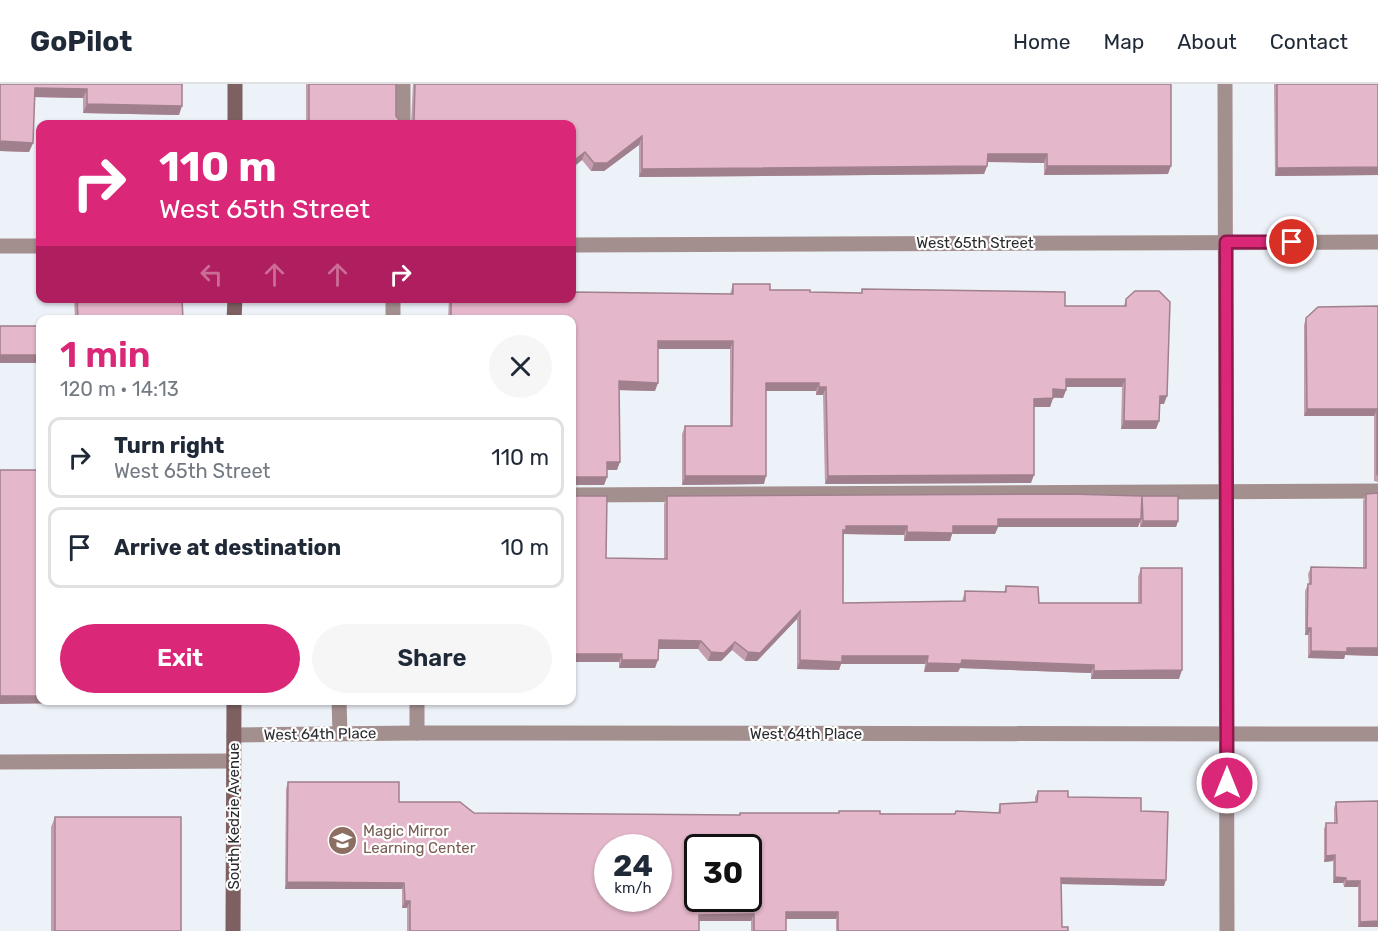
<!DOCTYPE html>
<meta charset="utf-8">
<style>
:root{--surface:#fff;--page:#f6f6f7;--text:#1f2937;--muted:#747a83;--line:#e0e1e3;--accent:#db2777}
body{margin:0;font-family:Rubik,sans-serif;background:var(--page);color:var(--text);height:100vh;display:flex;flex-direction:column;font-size:22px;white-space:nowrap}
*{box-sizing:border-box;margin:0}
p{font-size:20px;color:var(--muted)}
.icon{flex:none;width:33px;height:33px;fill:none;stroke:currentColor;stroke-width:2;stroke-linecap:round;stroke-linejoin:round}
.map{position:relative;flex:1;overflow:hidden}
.side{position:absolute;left:36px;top:231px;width:540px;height:390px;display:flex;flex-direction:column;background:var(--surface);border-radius:12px;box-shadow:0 2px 4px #0004}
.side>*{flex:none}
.banner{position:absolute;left:36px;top:36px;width:540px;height:183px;border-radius:12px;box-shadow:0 2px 4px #0004;background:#db2777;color:#fff;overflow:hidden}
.speed{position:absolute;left:594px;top:750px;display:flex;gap:12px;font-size:30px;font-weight:700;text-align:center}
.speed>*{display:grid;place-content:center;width:78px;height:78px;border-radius:50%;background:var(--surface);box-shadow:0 2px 4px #0004;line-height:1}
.speed small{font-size:15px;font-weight:400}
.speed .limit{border:3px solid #111;border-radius:9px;background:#fff;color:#111}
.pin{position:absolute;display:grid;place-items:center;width:51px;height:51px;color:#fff;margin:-26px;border:3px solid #fff;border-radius:50%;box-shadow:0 2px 6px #0007}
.me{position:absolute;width:66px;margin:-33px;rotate:0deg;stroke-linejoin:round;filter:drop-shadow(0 0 4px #0008)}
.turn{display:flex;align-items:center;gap:21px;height:126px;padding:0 24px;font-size:27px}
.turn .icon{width:78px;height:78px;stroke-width:2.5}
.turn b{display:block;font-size:42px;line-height:51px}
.lanes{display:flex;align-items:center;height:57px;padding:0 24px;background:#0003;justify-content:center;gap:30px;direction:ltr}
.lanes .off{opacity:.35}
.round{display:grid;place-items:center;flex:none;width:63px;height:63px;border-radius:32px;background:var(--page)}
.headline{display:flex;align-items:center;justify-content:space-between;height:102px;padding:0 24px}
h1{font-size:36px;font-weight:600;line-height:45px;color:var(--accent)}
.button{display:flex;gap:12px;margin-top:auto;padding:12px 24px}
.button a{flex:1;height:69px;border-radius:36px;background:var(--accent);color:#fff;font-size:24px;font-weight:600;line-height:69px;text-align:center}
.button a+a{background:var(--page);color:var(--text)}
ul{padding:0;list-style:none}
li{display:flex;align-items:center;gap:18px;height:81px;margin:0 12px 9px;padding:0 12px;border:3px solid var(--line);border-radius:12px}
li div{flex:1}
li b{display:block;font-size:22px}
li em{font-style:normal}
header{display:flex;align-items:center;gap:36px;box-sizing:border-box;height:84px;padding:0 30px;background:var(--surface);border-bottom:2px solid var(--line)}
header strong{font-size:28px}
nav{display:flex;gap:33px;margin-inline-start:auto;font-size:21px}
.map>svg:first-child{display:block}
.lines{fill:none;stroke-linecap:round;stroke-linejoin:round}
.lane{stroke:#a48f8f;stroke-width:15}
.street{stroke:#a48f8f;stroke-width:15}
.secondary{stroke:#7e6061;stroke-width:15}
.wall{fill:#c49dae}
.shaded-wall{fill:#a0808d}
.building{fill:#e4b7ca;stroke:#a0808d;stroke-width:1.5;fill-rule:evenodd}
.route-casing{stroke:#8e194d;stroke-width:15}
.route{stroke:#db2777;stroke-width:10}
.labels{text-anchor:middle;stroke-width:4.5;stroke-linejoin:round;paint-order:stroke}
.street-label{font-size:15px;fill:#2a2b2e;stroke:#fff}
.education-label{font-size:15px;fill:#785e54;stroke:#fff;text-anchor:start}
</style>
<header>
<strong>GoPilot</strong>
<nav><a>Home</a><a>Map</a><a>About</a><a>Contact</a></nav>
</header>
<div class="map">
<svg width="1378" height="847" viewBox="0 0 1378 847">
<rect width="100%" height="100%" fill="#edf1f8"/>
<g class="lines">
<path class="lane" d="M403,0V40
M393,236V214
M572,411L1378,407
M339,616L340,650
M417,649V616
M0,678L234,677"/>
<path class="street" d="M1225,0L1227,847
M572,161L1378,158
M0,162H40
M234,651L417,649L1378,650"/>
<path class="secondary" d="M235,40V0
M234,236L235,214
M233,847L234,616"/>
</g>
<path class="wall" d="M0,0H182L179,31L83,29V14L35,13L33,59L29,68L0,67Z
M306,0H396V32L402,40L411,39L413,0H1171L1168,90L1044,91V79L1011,78H988L987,82L984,90L639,93V61L604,87H591L582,76L572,84V40H306Z
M1274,0H1378V91L1275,92Z
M733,200L770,206L810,208L861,209L862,205L1065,222H1124L1126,215L1164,320H1160L1159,337L1156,345H1121L1122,303H1066V306L1063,314H1053L1050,323H1034L1031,399L825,400L823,311H816V307H766L764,400L682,401V350L685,342H730V265H658L655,307L619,306L617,386H607V393L604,401H572V236H448L449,214H572L730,210Z
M74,214H182L183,236H75Z
M1378,222V398L1374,397V332H1304V241L1306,234Z
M1378,409V572L1345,571L1344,575L1308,574V551H1305V507L1308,500H1309L1308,490L1311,483L1363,484V417L1366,410Z
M572,411L606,474L664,475V420L667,412H1142L1178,437L1176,443H1140V437L1138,443H998L995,450H952L950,457H904V451L844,450L843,519L962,517L965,507L1004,508L1006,502L1039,519H1138V493L1141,484L1179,595H1091V589L960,584L958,588H924L925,580H841L839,586L797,585V535L757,577H745L732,566L721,577H708L698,565H658L655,584H619V578H572Z
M288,698L399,718L474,729L739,731L740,729L954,730L956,727L998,729L1000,720L1035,719V713L1038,707L1141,727L1164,802L1061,800L1062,843L1068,847H836V835H786V847H751V837H699V847H407V824H402V805H285L286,705Z
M1336,718L1378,843H1358V803H1344L1343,799H1333V777L1324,778V745L1326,739H1334V724Z
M55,733L181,847H51V743Z"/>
<path class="shaded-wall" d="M35,4L87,5L83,14L32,13Z
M87,20L182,22L179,31L83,29Z
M642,52L639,61L604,87H591L594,79Z
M0,57L33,59L29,68L0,67Z
M585,68L582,76L572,84V78Z
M988,70H1047L1044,79L985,78Z
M987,82L984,90L639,93L642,85Z
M1047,82H1171L1168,90L1044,91Z
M1378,83V91L1275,92L1277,84Z
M658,257H733L730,265H655Z
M0,271H40V279H0Z
M1066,295H1125L1122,303H1063Z
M619,297L658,299L655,307L616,306Z
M766,299H819L816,307H763Z
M819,303H826L823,311H816Z
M1053,305L1066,306L1063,314L1050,313Z
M1160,312H1167L1164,320H1157Z
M1053,314L1050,323H1031L1034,315Z
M1307,325H1377L1374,332H1304Z
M1124,337H1159L1156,345H1121Z
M607,378H620L617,386H604Z
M1034,391L1031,399L825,400L828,392Z
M685,392H766L764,400L682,401Z
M574,393H607L604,401H572V395Z
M998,435H1141L1138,443H998L995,450H952L950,457H904L907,448Z
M1143,437H1178L1176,443H1140Z
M846,442H907L904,451L844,450L843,454V446Z
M800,527L797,535L757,577H745L748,568Z
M1307,544H1311L1308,551H1305Z
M659,556L701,557L698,565H656Z
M735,558L732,566L721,577H708L711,568Z
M1347,564H1378V572L1345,571L1344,575L1308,574L1311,567Z
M572,570H622L619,578H572Z
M842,572H928L925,580H841L839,586L797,585L800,576Z
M622,576H658L655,584H619Z
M962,576L1094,581L1091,589L960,584L958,588H924L927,579Z
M1182,586L1179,595H1091L1094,587Z
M0,612H40V616H181L180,618L0,620Z
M1335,771L1333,777L1324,778L1326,772Z
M1335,793L1346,794L1343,799H1333Z
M1061,794L1166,796L1164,802L1059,800Z
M1346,797H1360L1358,803H1344Z
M287,798L404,799L402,805H285Z
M405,817H410L407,824H402Z
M786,828H838L836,835H784Z
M754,830L751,837H696L699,831Z
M1378,837V843H1358L1360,838Z"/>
<path class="building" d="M0,0H182V22L87,20V5L35,4L33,59L0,57Z
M309,0H396V32L402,40H410L414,37L415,0H1171V82H1047V70H988L987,82L642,85V52L607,79H594L585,68L572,78V40H309Z
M1277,0H1378V83L1277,84Z
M733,200H770V206H810V208L862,209V205L1065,208V222H1126V215L1135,207H1159L1170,218L1167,312H1160L1159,337H1124L1125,295H1066V306L1053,305V314L1034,315V391L828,392L826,303H819V299H766V392H685V342H732L733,257H658V299L619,297L620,378H607V393H574L572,395V236H451V214H572V208L733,210Z
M77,214H182L183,236H76L78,235Z
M1378,222V391L1377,390V325H1307L1306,234L1318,223Z
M0,242H40V271H0Z
M0,386H40V612H0Z
M1378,409V564H1347V568L1311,567V544H1307L1308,500H1311V483L1366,484V410Z
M1070,410L1142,412L1141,435H998V442H953V449L907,448V442H846V446H843V519L965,517V507L1006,508V502L1038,503L1039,519H1141V484H1182V586L1094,587V581L962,576L961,580L927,579L928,572H842V578L800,576V527L760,569L748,568L735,558L724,569L711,568L701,557L659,556L658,576H622V570H572V411L574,412H607L606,474L667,475V412Z
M1142,412H1178V437H1143Z
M288,698H399V718H460L474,729L740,731V729H839V727H880V730H955L956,727L1000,729V720L1037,718L1038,707H1068V713L1141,714V727L1168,728L1166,796L1061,794L1062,843H1068V847H838V828H786V847H754V830L699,831V847H410V817H405L404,799L287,798ZM608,764H658V814H608ZM698,764H748V814H698Z
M1378,717V837L1360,838V797H1346V794L1335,793V771L1326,772V739H1337L1336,718Z
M55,733H181V847H55Z"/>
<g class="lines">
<defs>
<path id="route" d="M1227,699L1226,158H1292"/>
</defs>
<use href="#route" class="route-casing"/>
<use href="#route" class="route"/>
</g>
<defs>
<symbol id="school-disc" viewBox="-11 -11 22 22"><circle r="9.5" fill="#8d6e63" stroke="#fff"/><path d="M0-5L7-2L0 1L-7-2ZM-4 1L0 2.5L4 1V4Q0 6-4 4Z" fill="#fff"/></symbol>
</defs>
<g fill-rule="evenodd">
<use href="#school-disc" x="326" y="740" width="33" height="33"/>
</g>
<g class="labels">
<g class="street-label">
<text x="975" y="164">West 65th Street</text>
<text transform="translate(320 650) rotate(-1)" y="5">West 64th Place</text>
<text x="806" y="655">West 64th Place</text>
<text transform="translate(234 732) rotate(-90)" y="5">South Kedzie Avenue</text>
</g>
<g class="education-label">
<text x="363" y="752">Magic Mirror<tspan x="363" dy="17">Learning Center</tspan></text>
</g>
</g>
</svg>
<div class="speed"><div>24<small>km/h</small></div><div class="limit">30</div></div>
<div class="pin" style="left:1292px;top:158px;background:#d93025"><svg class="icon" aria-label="arrive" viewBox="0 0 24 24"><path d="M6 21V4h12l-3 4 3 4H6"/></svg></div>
<svg class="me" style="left:1227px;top:699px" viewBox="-20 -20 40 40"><circle r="17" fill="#db2777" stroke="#fff" stroke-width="3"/><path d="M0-11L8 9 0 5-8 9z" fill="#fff"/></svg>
<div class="banner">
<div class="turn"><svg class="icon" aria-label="right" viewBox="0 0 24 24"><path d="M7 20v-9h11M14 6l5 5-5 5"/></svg><div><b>110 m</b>West 65th Street</div></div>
<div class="lanes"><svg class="icon off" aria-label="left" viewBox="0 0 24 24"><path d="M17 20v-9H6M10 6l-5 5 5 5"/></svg><svg class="icon off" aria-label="ahead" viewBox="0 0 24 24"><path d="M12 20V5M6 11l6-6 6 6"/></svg><svg class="icon off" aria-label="ahead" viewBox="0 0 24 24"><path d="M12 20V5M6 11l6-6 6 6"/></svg><svg class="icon" aria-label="right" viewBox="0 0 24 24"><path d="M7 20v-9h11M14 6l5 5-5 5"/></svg></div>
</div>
<section class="side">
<div class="headline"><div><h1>1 min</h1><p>120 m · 14:13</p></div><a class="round"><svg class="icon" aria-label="close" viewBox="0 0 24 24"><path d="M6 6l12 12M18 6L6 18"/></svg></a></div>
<ul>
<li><svg class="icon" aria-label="right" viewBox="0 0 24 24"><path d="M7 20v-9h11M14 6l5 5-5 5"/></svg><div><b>Turn right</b><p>West 65th Street</p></div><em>110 m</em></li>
<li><svg class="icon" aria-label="arrive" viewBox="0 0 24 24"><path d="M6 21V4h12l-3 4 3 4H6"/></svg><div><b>Arrive at destination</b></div><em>10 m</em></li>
</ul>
<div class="button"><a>Exit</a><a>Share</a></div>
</section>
</div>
